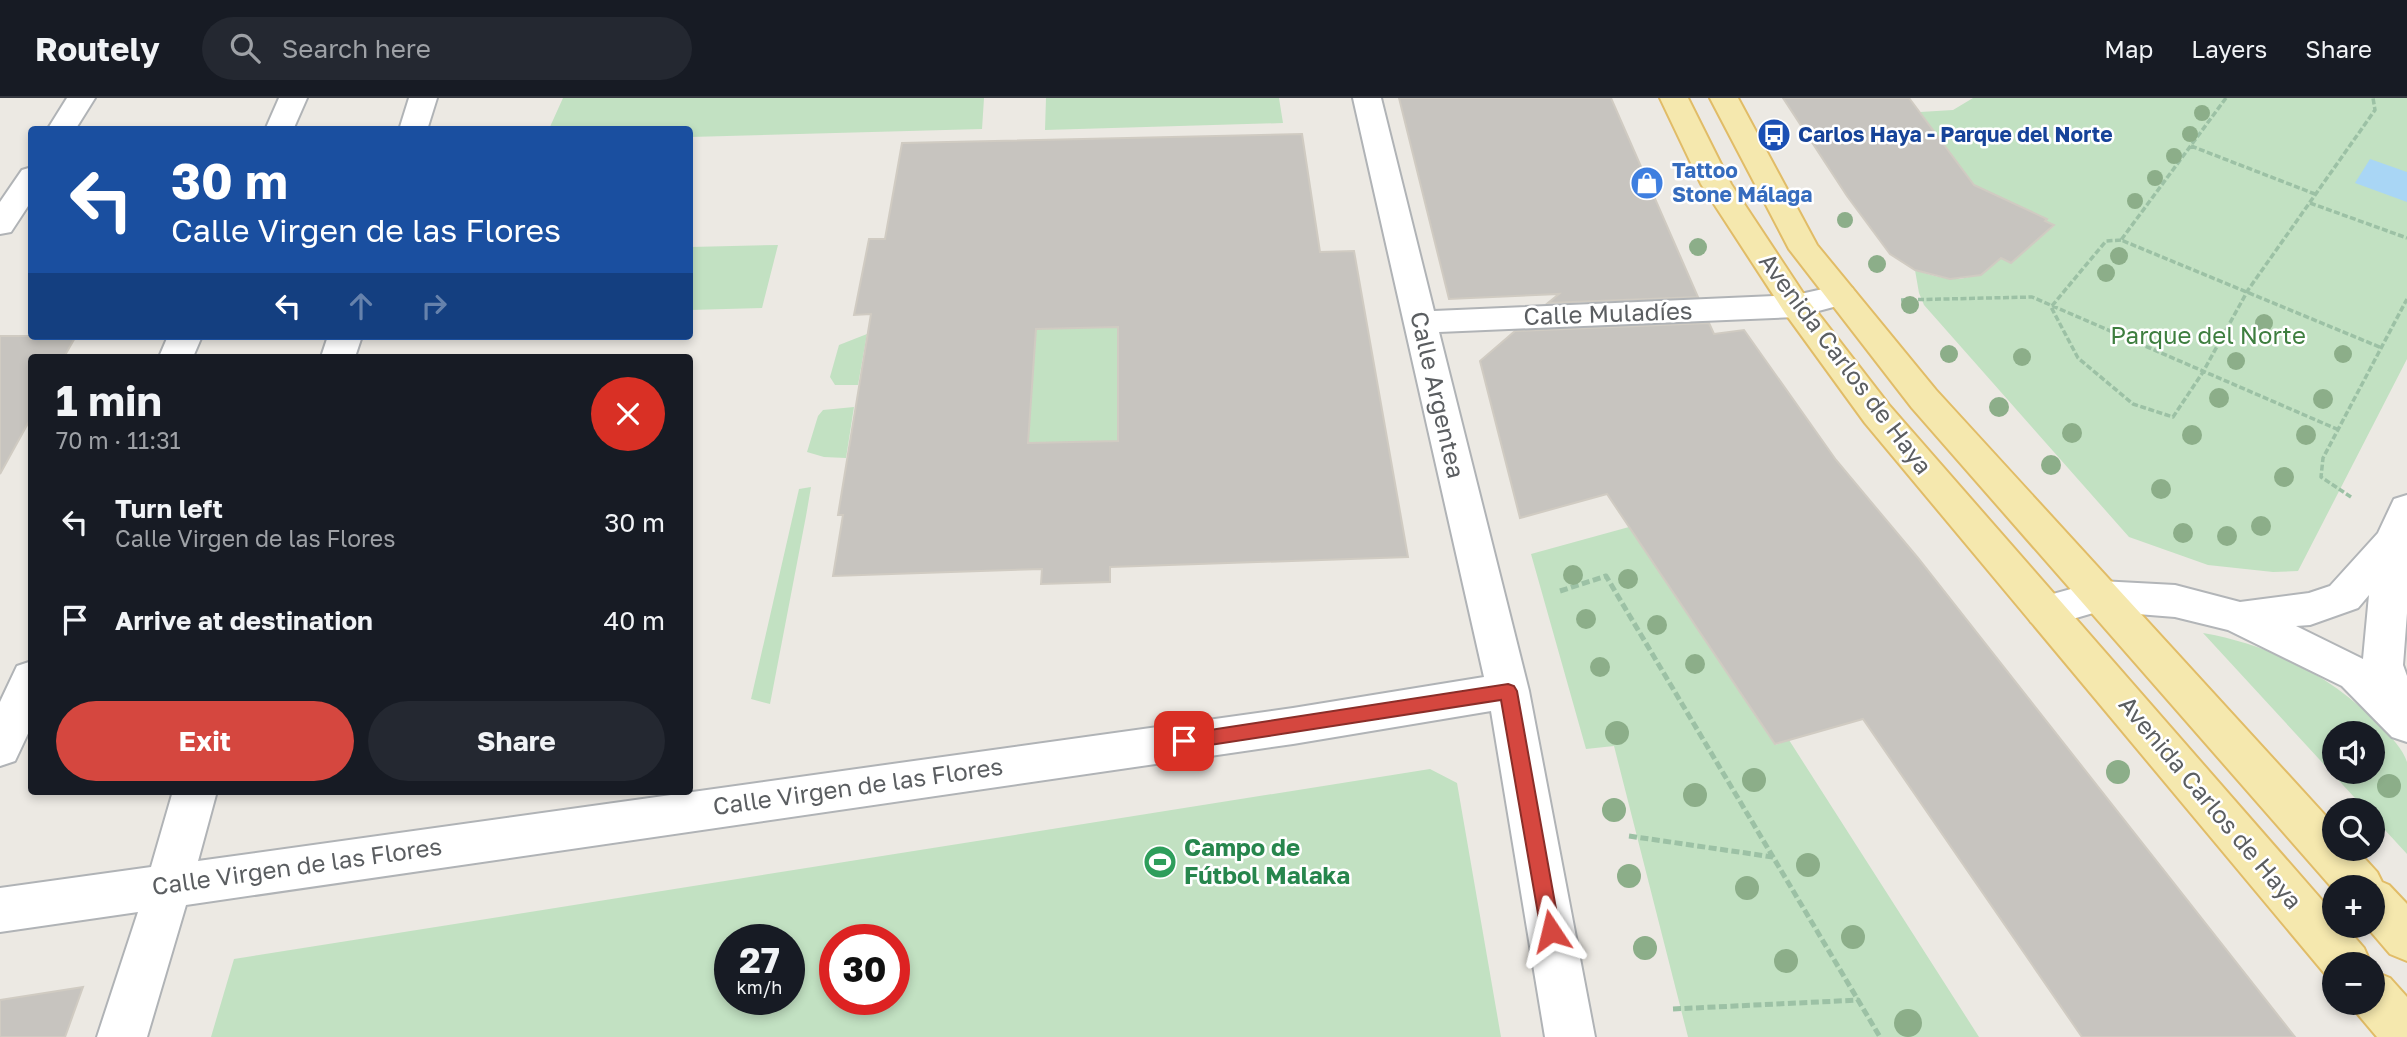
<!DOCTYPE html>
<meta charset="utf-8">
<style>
:root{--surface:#171b24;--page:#242831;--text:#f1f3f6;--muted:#9ea1a6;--line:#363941;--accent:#d5473f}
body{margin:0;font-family:"Golos Text",sans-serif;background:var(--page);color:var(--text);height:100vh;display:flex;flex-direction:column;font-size:26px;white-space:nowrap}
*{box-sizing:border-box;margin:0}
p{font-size:23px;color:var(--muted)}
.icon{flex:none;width:38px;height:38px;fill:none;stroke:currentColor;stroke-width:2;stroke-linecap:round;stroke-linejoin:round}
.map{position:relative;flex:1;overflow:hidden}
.sheet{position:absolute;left:28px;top:256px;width:665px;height:441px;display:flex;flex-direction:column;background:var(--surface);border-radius:7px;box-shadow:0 4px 10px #0003}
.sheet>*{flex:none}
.banner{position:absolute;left:28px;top:28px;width:665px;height:214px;border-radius:7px;box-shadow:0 4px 10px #0003;background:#1a4fa0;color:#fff;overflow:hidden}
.tools{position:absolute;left:2322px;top:623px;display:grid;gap:14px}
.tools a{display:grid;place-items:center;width:63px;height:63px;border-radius:50%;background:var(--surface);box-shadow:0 4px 10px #0003;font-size:35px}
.speed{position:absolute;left:714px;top:826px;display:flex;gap:14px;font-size:35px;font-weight:700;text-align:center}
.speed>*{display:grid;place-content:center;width:91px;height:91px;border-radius:50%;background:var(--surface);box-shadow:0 4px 10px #0003;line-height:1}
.speed small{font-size:18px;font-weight:400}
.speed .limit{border:10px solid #d22;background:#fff;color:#111}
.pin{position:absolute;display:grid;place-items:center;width:60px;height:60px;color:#fff;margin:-30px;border-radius:14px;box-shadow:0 4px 10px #0006}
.me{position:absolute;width:77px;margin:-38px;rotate:350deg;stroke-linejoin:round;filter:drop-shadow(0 0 5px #0008)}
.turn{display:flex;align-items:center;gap:24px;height:147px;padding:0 28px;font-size:32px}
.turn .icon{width:91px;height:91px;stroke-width:2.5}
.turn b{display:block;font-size:49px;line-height:60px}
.lanes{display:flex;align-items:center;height:66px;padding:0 28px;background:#0003;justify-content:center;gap:35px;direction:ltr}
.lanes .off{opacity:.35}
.round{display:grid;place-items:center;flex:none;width:74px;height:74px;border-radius:37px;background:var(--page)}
.headline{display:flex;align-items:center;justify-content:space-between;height:119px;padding:0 28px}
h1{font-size:42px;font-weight:700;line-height:52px}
.button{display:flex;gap:14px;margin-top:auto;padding:14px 28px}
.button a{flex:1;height:80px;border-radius:42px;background:var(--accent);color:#fff;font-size:28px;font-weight:700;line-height:80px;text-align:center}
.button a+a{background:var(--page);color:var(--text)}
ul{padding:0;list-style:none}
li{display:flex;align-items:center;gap:21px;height:98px;padding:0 28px}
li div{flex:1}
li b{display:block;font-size:26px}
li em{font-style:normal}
header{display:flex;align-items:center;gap:42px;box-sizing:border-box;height:98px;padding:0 35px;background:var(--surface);border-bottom:2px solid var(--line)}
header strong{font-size:33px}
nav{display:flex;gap:38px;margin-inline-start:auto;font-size:24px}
.search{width:490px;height:63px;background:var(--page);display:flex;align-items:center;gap:18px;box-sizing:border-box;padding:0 24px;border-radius:38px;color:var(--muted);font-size:26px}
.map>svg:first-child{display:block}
.green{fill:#c2e1c2;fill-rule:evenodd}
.water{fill:#a9d6f5}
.building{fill:#c7c4bf;stroke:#d0cbc2;stroke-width:2;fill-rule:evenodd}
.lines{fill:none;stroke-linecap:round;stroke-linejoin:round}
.street-casing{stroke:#b0b3b6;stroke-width:4}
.secondary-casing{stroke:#b2b5b8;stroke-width:4}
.primary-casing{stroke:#e1bc67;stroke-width:4}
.path-far1{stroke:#9cc1a5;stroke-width:3.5;stroke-dasharray:6 2.5;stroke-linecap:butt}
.path{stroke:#9cc1a5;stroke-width:5;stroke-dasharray:8 3.5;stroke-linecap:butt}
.street{fill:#fff;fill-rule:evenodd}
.secondary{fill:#fff;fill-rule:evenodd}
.primary{fill:#f5e8ae;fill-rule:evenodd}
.tree{fill:#8cae89}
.route{fill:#d5473f;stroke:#8a2e29;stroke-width:2}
.labels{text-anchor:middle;stroke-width:5;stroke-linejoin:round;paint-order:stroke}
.far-transit-label{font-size:21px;font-weight:bold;fill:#164399;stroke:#fff;text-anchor:start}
.far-shop-label{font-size:21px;font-weight:bold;fill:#366cbe;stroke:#fff;text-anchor:start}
.street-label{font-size:24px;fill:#5b5e61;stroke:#fff}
.park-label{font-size:24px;fill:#3e7e3f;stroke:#fff}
.leisure-label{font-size:24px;font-weight:bold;fill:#27864d;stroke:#fff;text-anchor:start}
</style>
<header>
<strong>Routely</strong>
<div class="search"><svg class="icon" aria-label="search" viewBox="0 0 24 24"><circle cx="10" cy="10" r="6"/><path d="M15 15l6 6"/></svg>Search here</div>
<nav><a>Map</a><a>Layers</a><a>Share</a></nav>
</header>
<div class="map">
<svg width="2407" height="939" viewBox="0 0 2407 939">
<rect width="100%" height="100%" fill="#ece9e3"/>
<path class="green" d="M563,0H984L982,31L690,39V32L549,31Z
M1046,0H1279L1283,25L1045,32Z
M1973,0H2407V261L2298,473L2273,474L2208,467L2129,439L1924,207L1919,195L1915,172C1954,185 1969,186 2001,160L2012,164L2054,128L2045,123L2046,121L1974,87L1920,14L1953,12Z
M778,147L762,210L690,212V149Z
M1118,229V343L1028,345L1036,231Z
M867,236L858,287H835L830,279L839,247Z
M854,309L846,360L824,359L807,354L818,318L823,312Z
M811,389L806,418L770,606L751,601L799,391Z
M1629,429L1775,647L1789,642L1979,939H1688L1614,648L1586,651L1531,456Z
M2203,535C2272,547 2334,579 2382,630C2391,639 2403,651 2407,664C2407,680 2407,737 2407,756L2373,719V712H2366ZM2334,635H2373V674H2334Z
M1430,671L1457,685L1501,939H211L234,861ZM730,842H789V901H730ZM835,842H894V901H835Z"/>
<path class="water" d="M2370,61L2407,74V104L2355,85Z"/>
<path class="building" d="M1399,0H1611L1698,199L1548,205L1559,196L1449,201Z
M1783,0H1909L1974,87L2047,121L2045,123L2054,127L2011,165L2001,160L1981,177L1950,181L1915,172L1890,156L1847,98Z
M1302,36L1320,154L1354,153L1408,459L1110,469V484L1041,486L1042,471L833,478L843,417H838L871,216L854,217L869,141H885L902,45ZM1118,229V343L1028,345L1036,231Z
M1709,225L1714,236L1744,232L1836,362L1918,460L2295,939H2082L1863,621L1775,646L1607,396L1520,420L1480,263L1515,233Z
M0,238H76L64,259H32V318L0,376Z
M83,889L65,939H0V902Z"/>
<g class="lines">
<defs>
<path id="street" d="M67,0H95L75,32H47Z
M279,0H307L293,32H265Z
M409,0H437L427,32H399Z
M1353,0H1381L1434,213L1796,197L1841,187L1852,190L1857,197L1852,204L1796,219L1439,234L1529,593L1595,939H1545L1491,613L1293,646L186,807L147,939H97L138,814L0,834V790L151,769L173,693H217L198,763L1293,610L1484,579Z
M32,69V102L11,134L0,136V104L22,72Z
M168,238H202L193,259H159Z
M328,238H362L355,259H321Z
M32,563V627L15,663L0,668V604L17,568Z"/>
<path id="secondary" d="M2407,397V515L2403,567L2407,578V644L2392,639L2342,588L2228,532L2175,519L2100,513L2045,529L2031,524L2025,513L2031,502L2100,483L2175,487L2240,504L2309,495L2330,488L2378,435L2394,401ZM2369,497L2363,561L2296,528L2310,527L2358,510Z"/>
<path id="primary" d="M1660,0H1688L1731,86L1807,201L1889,307L2334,816V828H2345L2364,850L2371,866H2334V884L2330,882L1865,325L1785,215L1701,86Z
M1710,0H1738L1817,147L1936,292L2334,727V751H2356L2377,774L2382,784L2389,787L2407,806V863L2390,856L2366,828H2373V789H2334V792L1912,310L1789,151Z
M2373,873L2390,880L2407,899V939H2377L2356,914L2352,905H2373Z"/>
</defs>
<use href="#street" class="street-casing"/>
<use href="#secondary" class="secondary-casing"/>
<use href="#primary" class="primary-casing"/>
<path class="path-far1" d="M2226,0L2121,142L2382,250
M2191,48L2315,96
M2310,105L2407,140
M2121,142L2106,143L2051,209L2078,260L2133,306L2173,319L2203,274L2248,192L2375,12L2373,0
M1901,202L2032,199L2339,332
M2351,399L2321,379L2323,360L2407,201"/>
<path class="path" d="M1560,493L1606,478L1880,939
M1629,738L1773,759
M1673,911L1859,902"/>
<use href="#street" class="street"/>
<use href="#secondary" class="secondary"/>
<use href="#primary" class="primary"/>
</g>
<g class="tree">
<circle cx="2202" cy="15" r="8"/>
<circle cx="2190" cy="36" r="8"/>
<circle cx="2174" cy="58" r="8"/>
<circle cx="2155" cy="80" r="8"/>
<circle cx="2135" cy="103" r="8"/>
<circle cx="1845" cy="122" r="8"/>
<circle cx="1698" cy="149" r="9"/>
<circle cx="2119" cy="158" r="9"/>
<circle cx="1877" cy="166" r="9"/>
<circle cx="2106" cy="175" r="9"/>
<circle cx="1910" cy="207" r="9"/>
<circle cx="2264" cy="225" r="9"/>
<circle cx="1949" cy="256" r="9"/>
<circle cx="2343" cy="256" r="9"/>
<circle cx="2022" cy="259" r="9"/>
<circle cx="2236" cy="263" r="9"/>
<circle cx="2219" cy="300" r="10"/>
<circle cx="2323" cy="301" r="10"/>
<circle cx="1999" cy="309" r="10"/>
<circle cx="2072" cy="335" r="10"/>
<circle cx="2192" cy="337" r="10"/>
<circle cx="2306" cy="337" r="10"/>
<circle cx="2051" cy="367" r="10"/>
<circle cx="2284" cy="379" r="10"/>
<circle cx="2161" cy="391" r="10"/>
<circle cx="2261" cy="428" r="10"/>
<circle cx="2183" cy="435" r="10"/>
<circle cx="2227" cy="438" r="10"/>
<circle cx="1573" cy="477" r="10"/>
<circle cx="1628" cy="481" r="10"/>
<circle cx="1586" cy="521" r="10"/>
<circle cx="1657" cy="527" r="10"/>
<circle cx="1695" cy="566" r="10"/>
<circle cx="1600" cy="569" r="10"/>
<circle cx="1617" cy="635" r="12"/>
<circle cx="2118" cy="674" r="12"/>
<circle cx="1754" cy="682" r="12"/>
<circle cx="2389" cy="688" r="12"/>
<circle cx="1695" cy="697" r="12"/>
<circle cx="1614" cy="712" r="12"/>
<circle cx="1808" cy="767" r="12"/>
<circle cx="1629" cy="778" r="12"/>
<circle cx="1747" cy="790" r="12"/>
<circle cx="1853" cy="839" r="12"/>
<circle cx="1645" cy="850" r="12"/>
<circle cx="1786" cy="863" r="12"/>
<circle cx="1908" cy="925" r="14"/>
</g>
<path class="route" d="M1508,586L1514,588L1517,593L1560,833L1558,839L1551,842L1544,839L1541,833L1501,602L1184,651L1177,648L1175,643L1177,638L1184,636Z"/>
<defs>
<symbol id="bus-disc" viewBox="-11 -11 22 22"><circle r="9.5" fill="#1a4fb4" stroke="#fff"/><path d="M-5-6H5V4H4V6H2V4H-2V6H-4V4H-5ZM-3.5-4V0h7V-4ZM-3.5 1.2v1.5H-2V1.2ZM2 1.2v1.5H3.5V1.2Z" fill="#fff"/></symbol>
<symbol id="shop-disc" viewBox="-11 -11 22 22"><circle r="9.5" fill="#3f7fe0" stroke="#fff"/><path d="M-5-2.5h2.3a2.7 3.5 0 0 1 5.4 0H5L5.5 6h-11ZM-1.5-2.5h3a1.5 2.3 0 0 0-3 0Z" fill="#fff"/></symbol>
<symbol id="stadium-disc" viewBox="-11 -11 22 22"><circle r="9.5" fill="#2e9e5b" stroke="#fff"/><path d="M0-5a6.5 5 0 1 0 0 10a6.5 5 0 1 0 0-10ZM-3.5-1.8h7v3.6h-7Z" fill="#fff"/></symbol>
</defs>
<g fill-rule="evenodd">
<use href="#bus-disc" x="1755" y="18" width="38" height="38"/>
<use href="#shop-disc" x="1628" y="66" width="38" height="38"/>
<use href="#stadium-disc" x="1141" y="745" width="38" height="38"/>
</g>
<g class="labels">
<g class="far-transit-label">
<text x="1798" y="44">Carlos Haya - Parque del Norte</text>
</g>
<g class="far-shop-label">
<text x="1672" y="80">Tattoo<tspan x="1672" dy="24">Stone Málaga</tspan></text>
</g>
<g class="street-label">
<text transform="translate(1608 216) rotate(-2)" y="8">Calle Muladíes</text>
<text transform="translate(1845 266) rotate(53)" y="8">Avenida Carlos de Haya</text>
<text transform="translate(1437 297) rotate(77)" y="8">Calle Argentea</text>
<text transform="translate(858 689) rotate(-8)" y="8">Calle Virgen de las Flores</text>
<text transform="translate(2210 705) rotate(50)" y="8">Avenida Carlos de Haya</text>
<text transform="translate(297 769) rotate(-8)" y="8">Calle Virgen de las Flores</text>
</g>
<g class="park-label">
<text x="2208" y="246">Parque del Norte</text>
</g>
<g class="leisure-label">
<text x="1184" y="758">Campo de<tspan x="1184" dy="28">Fútbol Malaka</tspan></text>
</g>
</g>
</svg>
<div class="tools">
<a><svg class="icon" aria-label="sound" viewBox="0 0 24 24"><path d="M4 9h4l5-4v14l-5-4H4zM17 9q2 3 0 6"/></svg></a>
<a><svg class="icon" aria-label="search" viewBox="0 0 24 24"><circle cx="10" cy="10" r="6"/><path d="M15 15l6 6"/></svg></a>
<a>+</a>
<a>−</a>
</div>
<div class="speed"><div>27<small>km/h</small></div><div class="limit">30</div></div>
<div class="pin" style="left:1184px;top:643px;background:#d93025"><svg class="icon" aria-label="arrive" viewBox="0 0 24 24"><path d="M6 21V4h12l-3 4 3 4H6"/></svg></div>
<svg class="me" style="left:1551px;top:833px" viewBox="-20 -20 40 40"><path d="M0-17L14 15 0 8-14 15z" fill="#d5473f" stroke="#fff" stroke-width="4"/></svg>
<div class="banner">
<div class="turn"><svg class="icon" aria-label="left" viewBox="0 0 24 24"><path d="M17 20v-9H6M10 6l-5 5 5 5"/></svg><div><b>30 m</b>Calle Virgen de las Flores</div></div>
<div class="lanes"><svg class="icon" aria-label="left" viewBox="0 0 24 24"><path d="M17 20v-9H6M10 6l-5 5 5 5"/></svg><svg class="icon off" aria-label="ahead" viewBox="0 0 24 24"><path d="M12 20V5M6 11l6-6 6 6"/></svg><svg class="icon off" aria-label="right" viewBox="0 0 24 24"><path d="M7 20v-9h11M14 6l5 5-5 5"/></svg></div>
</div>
<section class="sheet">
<div class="headline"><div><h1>1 min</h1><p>70 m · 11:31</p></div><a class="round" style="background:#d93025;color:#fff"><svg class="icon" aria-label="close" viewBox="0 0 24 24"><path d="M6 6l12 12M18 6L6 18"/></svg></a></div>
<ul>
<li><svg class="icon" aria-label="left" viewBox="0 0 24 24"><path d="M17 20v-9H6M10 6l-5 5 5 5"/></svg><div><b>Turn left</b><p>Calle Virgen de las Flores</p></div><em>30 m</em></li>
<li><svg class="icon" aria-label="arrive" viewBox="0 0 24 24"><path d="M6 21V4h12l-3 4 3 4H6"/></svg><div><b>Arrive at destination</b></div><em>40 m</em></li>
</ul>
<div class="button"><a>Exit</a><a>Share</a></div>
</section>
</div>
